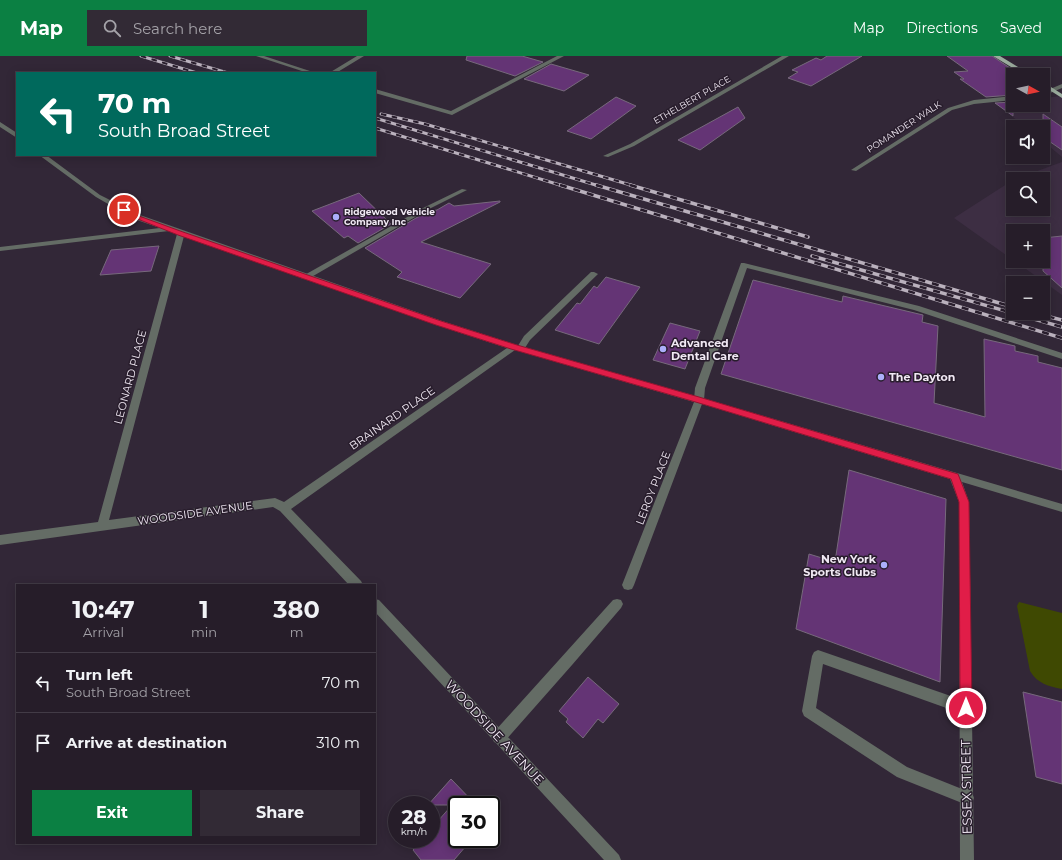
<!DOCTYPE html>
<meta charset="utf-8">
<style>
:root{--surface:#261d29;--page:#322a35;--text:#f1f3f6;--muted:#a4a2a8;--line:#423b46;--accent:#0b8043}
body{margin:0;font-family:Montserrat,sans-serif;background:var(--page);color:var(--text);height:100vh;display:flex;flex-direction:column;font-size:15px;white-space:nowrap}
*{box-sizing:border-box;margin:0}
p{font-size:13px;color:var(--muted)}
.icon{flex:none;width:22px;height:22px;fill:none;stroke:currentColor;stroke-width:2;stroke-linecap:round;stroke-linejoin:round}
.map{position:relative;flex:1;overflow:hidden}
.sheet{position:absolute;left:16px;top:528px;width:360px;height:260px;display:flex;flex-direction:column;background:var(--surface);border-radius:0px;box-shadow:0 2px 10px #0003,0 0 0 1px var(--line)}
.sheet>*{flex:none}
.banner{position:absolute;left:16px;top:16px;width:360px;height:84px;border-radius:0px;box-shadow:0 2px 10px #0003,0 0 0 1px var(--line);background:#00695c;color:#fff;overflow:hidden}
.needle{width:26px;rotate:98deg}
.tools{position:absolute;left:1006px;top:12px;display:grid;gap:8px}
.tools a{display:grid;place-items:center;width:44px;height:44px;border-radius:0px;background:var(--surface);box-shadow:0 2px 10px #0003,0 0 0 1px var(--line);font-size:20px}
.speed{position:absolute;left:388px;top:740px;display:flex;gap:8px;font-size:20px;font-weight:700;text-align:center}
.speed>*{display:grid;place-content:center;width:52px;height:52px;border-radius:50%;background:var(--surface);box-shadow:0 2px 10px #0003,0 0 0 1px var(--line);line-height:1}
.speed small{font-size:10px;font-weight:400}
.speed .limit{border:2px solid #111;border-radius:6px;background:#fff;color:#111}
.pin{position:absolute;display:grid;place-items:center;width:34px;height:34px;color:#fff;margin:-17px;border:2px solid #fff;border-radius:50%;box-shadow:0 1px 4px #0007}
.me{position:absolute;width:44px;margin:-22px;rotate:0deg;stroke-linejoin:round;filter:drop-shadow(0 0 3px #0008)}
.turn{display:flex;align-items:center;gap:14px;height:84px;padding:0 16px;font-size:18px}
.turn .icon{width:52px;height:52px;stroke-width:2.5}
.turn b{display:block;font-size:28px;line-height:34px}
.eta{display:flex;justify-content:space-evenly;align-items:center;height:68px;text-align:center}
.eta b{font-size:24px;font-weight:700;line-height:28px}
.action{display:flex;gap:8px;margin-top:auto;padding:8px 16px}
.action a{flex:1;height:46px;border-radius:0px;background:var(--accent);color:#fff;font-size:16px;font-weight:700;line-height:46px;text-align:center}
.action a+a{background:var(--page);color:var(--text)}
ul{padding:0;list-style:none}
li{display:flex;align-items:center;gap:12px;height:60px;padding:0 16px;border-top:1px solid var(--line)}
li div{flex:1}
li b{display:block;font-size:15px}
li em{font-style:normal}
header{display:flex;align-items:center;gap:24px;box-sizing:border-box;height:56px;padding:0 20px;background:var(--accent);color:#fff}
header strong{font-size:19px}
nav{display:flex;gap:22px;margin-inline-start:auto;font-size:14px}
.search{width:280px;height:36px;background:var(--page);display:flex;align-items:center;gap:10px;box-sizing:border-box;padding:0 14px;border-radius:0px;color:var(--muted);font-size:15px}
.map>svg:first-child{display:block}
.built{fill:#3d2e43}
.green{fill:#3f4902}
.building{fill:#643475;stroke:#77697c}
.lines{fill:none;stroke-linecap:round;stroke-linejoin:round}
.service{fill:#646c65;fill-rule:evenodd}
.minor{fill:#646c65;fill-rule:evenodd}
.primary{fill:#9bac9e;fill-rule:evenodd}
.rail-far1-casing{stroke:#bab1bd;stroke-width:3}
.rail-casing{stroke:#bab1bd;stroke-width:3.5}
.rail-far1{stroke:#281d2c;stroke-width:2;stroke-dasharray:5.5;stroke-linecap:butt}
.rail{stroke:#281d2c;stroke-width:2.5;stroke-dasharray:7;stroke-linecap:butt}
.route{fill:#e11d48;stroke:#92132f}
.poi-dot{fill:#acaffb;stroke:#281d2c;stroke-width:1.5}
.labels{text-anchor:middle;stroke-width:3;stroke-linejoin:round;paint-order:stroke}
.far-street-label{font-size:9px;fill:#f1e9f4;stroke:#281d2c}
.far-poi-label{font-size:9px;font-weight:bold;fill:#f1e9f4;stroke:#281d2c;text-anchor:start}
.poi-label{font-size:11px;font-weight:bold;fill:#f1e9f4;stroke:#281d2c;text-anchor:start}
.street-label{font-size:11px;fill:#f1e9f4;stroke:#281d2c}
.near-street-label{font-size:13px;fill:#f1e9f4;stroke:#281d2c}
</style>
<header>
<strong>Map</strong>
<div class="search"><svg class="icon" aria-label="search" viewBox="0 0 24 24"><circle cx="10" cy="10" r="6"/><path d="M15 15l6 6"/></svg>Search here</div>
<nav><a>Map</a><a>Directions</a><a>Saved</a></nav>
</header>
<div class="map">
<svg width="1062" height="804" viewBox="0 0 1062 804">
<rect width="100%" height="100%" fill="#322737"/>
<path class="built" d="M1062,40V101L1043,85V71H1025L996,47L1013,45V49H1043V42Z
M1062,106V239L1015,205H1043V175H1013V204L954,162L1013,124V153H1043V123H1015Z"/>
<path class="green" d="M1019,546L1062,557V633C1048,630 1038,628 1030,615L1017,550Z"/>
<path class="building" d="M467,0H522L543,6L515,20L466,4Z
M827,0H862L811,30L788,22L798,16L792,14L816,2L821,4Z
M947,0H992L1013,14V39L986,41L960,23H964L954,16L968,15Z
M551,8L589,19L564,35L524,23Z
M616,41L636,50L591,83L567,75Z
M1013,46V60L995,47Z
M738,51L745,62L700,94L678,84Z
M1043,58L1062,71V94L1043,81Z
M359,137L391,168L358,187L348,180L344,182L312,155Z
M500,145V146L421,186L491,208L460,242L397,221L402,216L365,192L416,162L430,155L437,154L449,147L454,150Z
M1062,180V232L1043,215V182Z
M159,190L151,215L100,219L111,194Z
M606,221L640,231L599,288L555,274L577,247L580,248L594,230L597,232Z
M753,224L842,246L843,240L923,259L922,266L938,270L934,347L985,361L984,283L1015,290V295L1038,300V306L1062,312V414L721,318Z
M670,267L700,275L685,313L653,304Z
M849,414L946,443L940,626L796,573L809,498L835,506Z
M588,621L619,648L603,667L598,663L583,682L566,666L568,663L559,655Z
M1023,636L1062,646V728L1036,721Z
M451,723L476,749H457V783H472L454,804H421L413,794L423,783H431V773L452,749H428Z"/>
<g class="lines">
<path class="service" d="M462,133L467,134L429,153L308,223H302L301,221L425,151Z
M741,207H744L919,250L1062,297V303L914,254L747,212L705,332L704,344L699,347L696,346L694,344L695,332Z
M591,216H594L598,218L530,284L523,295H517L516,293L524,280Z
M617,543L621,544L623,548L621,552L572,609L504,686L499,688L494,686L492,681L494,676L613,544Z
M818,594L971,647L973,652L971,657L966,659L823,608L816,652L907,711L972,737L974,742L972,747L967,749L897,721L804,660L802,655L812,600L814,596Z"/>
<path class="minor" d="M256,0H264L316,17H308Z
M357,0H364L336,17H329Z
M557,0H564L452,59L375,37V33L451,55Z
M782,0H789L634,90L608,101L603,100L630,88Z
M1062,28V32L1043,40V36Z
M1013,40V44L974,48L952,54L856,115L851,114L948,52L974,44Z
M0,66L17,77V82L0,71Z
M39,99H46L100,139L140,159L442,265L517,289L699,341L1062,448V456L962,426L969,446L974,804H960L959,446L950,423L702,348L634,529L632,533L628,534L624,533L622,529L694,346L515,294L291,453L361,525L363,529H349L280,455L273,451L0,489V479L98,466L177,178L169,175L0,195V191L160,172L134,163L96,141ZM184,180L436,269L507,292L284,446L275,442L109,464Z
M375,543L379,544L619,799L621,804H604L375,556Z"/>
<path class="primary" d="M993,0H1000L1031,19H1024Z
M1043,26L1062,38V42L1043,30Z"/>
<defs>
<path id="rail-far1" d="M141,0L197,17
M170,0L228,17
M381,58L425,68L634,130
M375,62L599,130
M375,72L563,130"/>
<path id="rail" d="M560,129L1062,282
M596,129L1013,251
M630,129L808,181
M812,200L1062,271
M1034,257L1062,264"/>
</defs>
<use href="#rail-far1" class="rail-far1-casing"/>
<use href="#rail" class="rail-casing"/>
<use href="#rail-far1" class="rail-far1"/>
<use href="#rail" class="rail"/>
</g>
<path class="route" d="M122,153H126L139,160L183,176L441,265L517,289L699,341L958,418L969,446L972,652L970,656L966,658L962,656L960,652L959,446L951,423L699,347L511,293L436,269L178,179L135,162L122,155Z"/>
<g class="poi-dot">
<circle cx="336" cy="161" r="4"/>
<circle cx="663" cy="293" r="4"/>
<circle cx="881" cy="321" r="4"/>
<circle cx="884" cy="509" r="4"/>
</g>
<g class="labels">
<g class="far-street-label">
<text transform="translate(692 44) rotate(-30)" y="3">ETHELBERT PLACE</text>
<text transform="translate(904 71) rotate(-33)" y="3">POMANDER WALK</text>
</g>
<g class="far-poi-label">
<text x="344" y="159">Ridgewood Vehicle<tspan x="344" dy="10">Company Inc</tspan></text>
</g>
<g class="poi-label">
<text x="671" y="291">Advanced<tspan x="671" dy="13">Dental Care</tspan></text>
<text x="889" y="325">The Dayton</text>
<text x="876" y="507" text-anchor="end">New York<tspan x="876" dy="13">Sports Clubs</tspan></text>
</g>
<g class="street-label">
<text transform="translate(130 321) rotate(-75)" y="4">LEONARD PLACE</text>
<text transform="translate(392 362) rotate(-35)" y="4">BRAINARD PLACE</text>
<text transform="translate(653 432) rotate(-69)" y="4">LEROY PLACE</text>
<text transform="translate(195 457) rotate(-8)" y="4">WOODSIDE AVENUE</text>
</g>
<g class="near-street-label">
<text transform="translate(495 676) rotate(47)" y="5">WOODSIDE AVENUE</text>
<text transform="translate(966 731) rotate(-91)" y="5">ESSEX STREET</text>
</g>
</g>
</svg>
<div class="tools">
<a><svg class="needle" viewBox="-14 -14 28 28"><path d="M0-13l5 13h-10z" fill="#e53935"/><path d="M0 13l5-13h-10z" fill="#a4a2a8"/></svg></a>
<a><svg class="icon" aria-label="sound" viewBox="0 0 24 24"><path d="M4 9h4l5-4v14l-5-4H4zM17 9q2 3 0 6"/></svg></a>
<a><svg class="icon" aria-label="search" viewBox="0 0 24 24"><circle cx="10" cy="10" r="6"/><path d="M15 15l6 6"/></svg></a>
<a>+</a>
<a>−</a>
</div>
<div class="speed"><div>28<small>km/h</small></div><div class="limit">30</div></div>
<div class="pin" style="left:124px;top:154px;background:#d93025"><svg class="icon" aria-label="arrive" viewBox="0 0 24 24"><path d="M6 21V4h12l-3 4 3 4H6"/></svg></div>
<svg class="me" style="left:966px;top:652px" viewBox="-20 -20 40 40"><circle r="17" fill="#e11d48" stroke="#fff" stroke-width="3"/><path d="M0-11L8 9 0 5-8 9z" fill="#fff"/></svg>
<div class="banner">
<div class="turn"><svg class="icon" aria-label="left" viewBox="0 0 24 24"><path d="M17 20v-9H6M10 6l-5 5 5 5"/></svg><div><b>70 m</b>South Broad Street</div></div>
</div>
<section class="sheet">
<div class="eta">
<div><b>10:47</b><p>Arrival</p></div>
<div><b>1</b><p>min</p></div>
<div><b>380</b><p>m</p></div>
</div>
<ul>
<li><svg class="icon" aria-label="left" viewBox="0 0 24 24"><path d="M17 20v-9H6M10 6l-5 5 5 5"/></svg><div><b>Turn left</b><p>South Broad Street</p></div><em>70 m</em></li>
<li><svg class="icon" aria-label="arrive" viewBox="0 0 24 24"><path d="M6 21V4h12l-3 4 3 4H6"/></svg><div><b>Arrive at destination</b></div><em>310 m</em></li>
</ul>
<div class="action"><a>Exit</a><a>Share</a></div>
</section>
</div>
